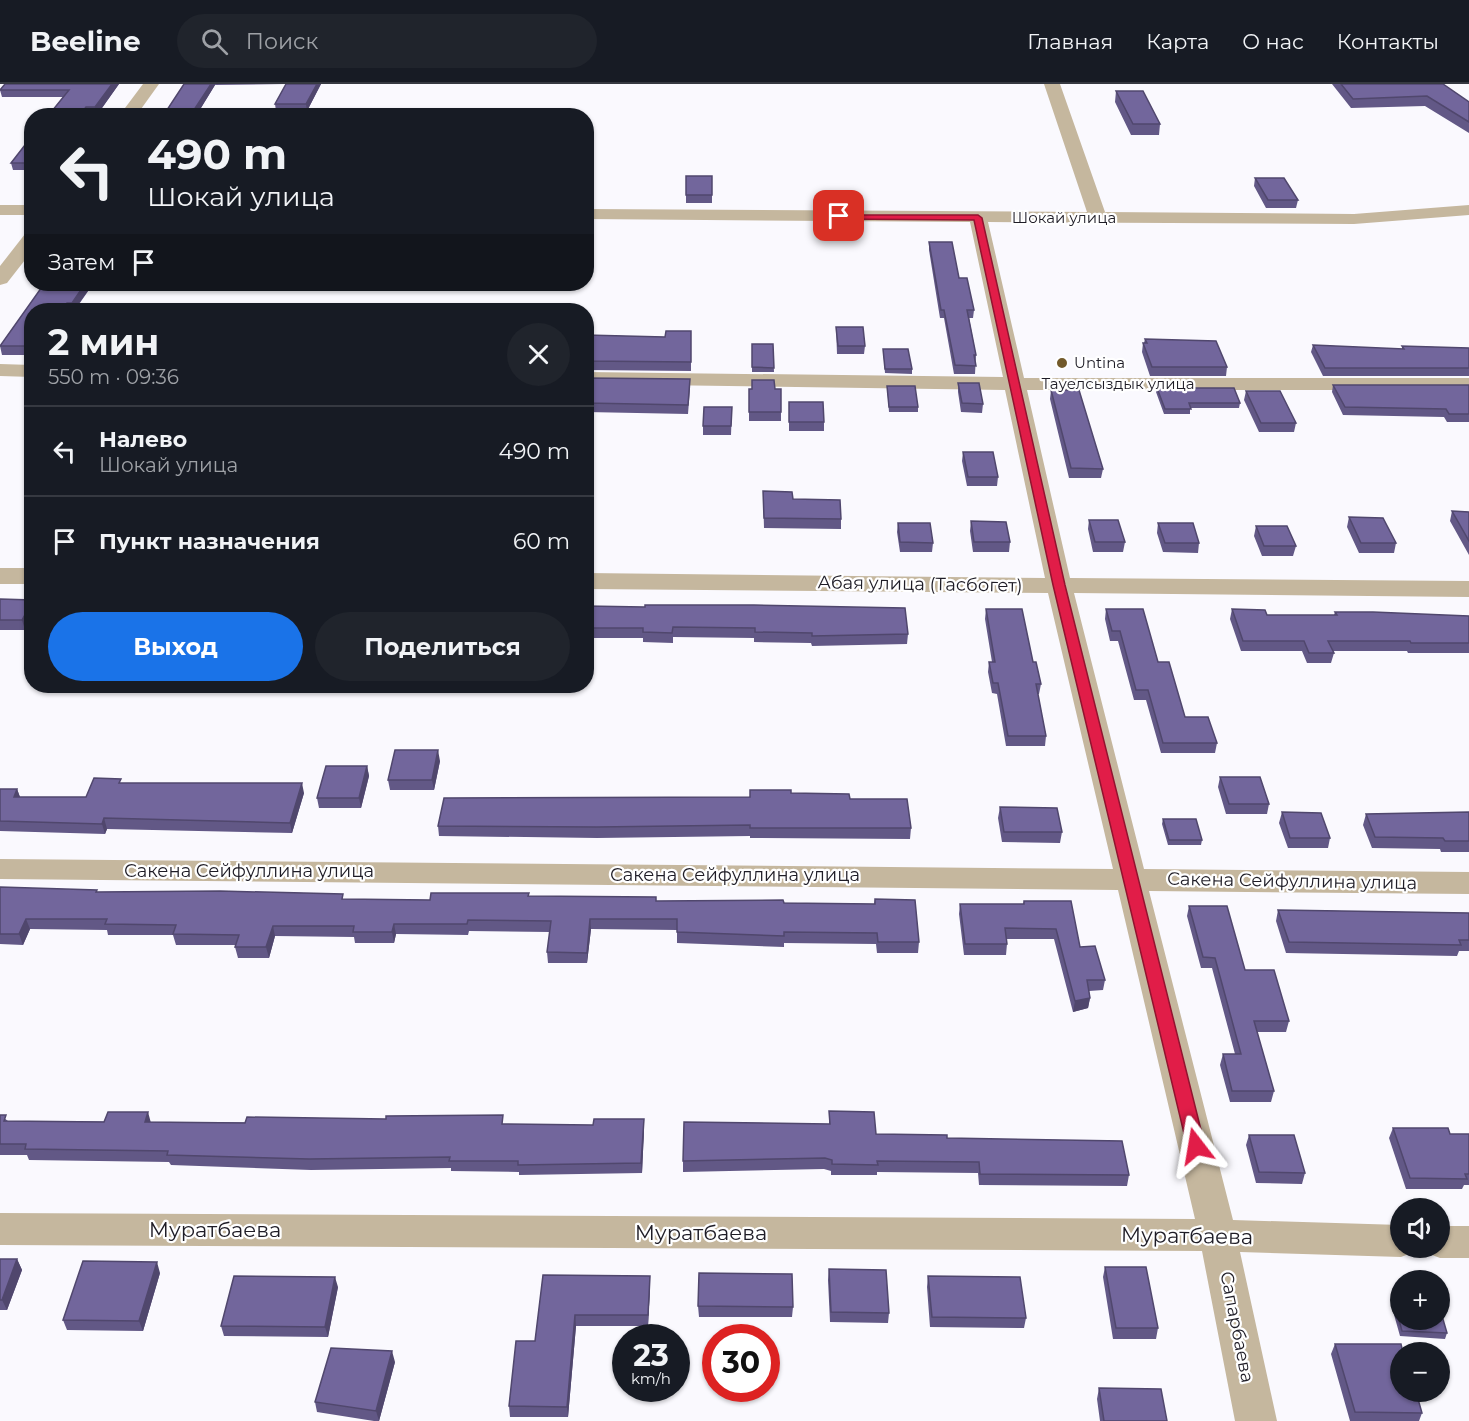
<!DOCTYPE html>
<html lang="ru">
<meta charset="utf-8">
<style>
:root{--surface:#171b24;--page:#20242c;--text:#f1f3f6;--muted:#9ea1a6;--line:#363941;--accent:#1a73e8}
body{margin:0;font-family:Montserrat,sans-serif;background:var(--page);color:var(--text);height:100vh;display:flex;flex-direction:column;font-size:22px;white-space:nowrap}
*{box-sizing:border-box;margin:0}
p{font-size:20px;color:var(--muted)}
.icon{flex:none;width:33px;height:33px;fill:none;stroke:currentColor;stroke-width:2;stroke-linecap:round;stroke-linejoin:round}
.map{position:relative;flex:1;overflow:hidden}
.sheet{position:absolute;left:24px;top:219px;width:570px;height:390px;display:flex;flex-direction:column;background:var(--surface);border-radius:24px;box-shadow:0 2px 4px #0004}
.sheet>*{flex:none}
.banner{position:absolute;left:24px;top:24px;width:570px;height:183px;border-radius:24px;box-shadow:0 2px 4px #0004;background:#171b24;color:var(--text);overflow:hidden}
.buttons{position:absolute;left:1390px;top:1114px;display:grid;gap:12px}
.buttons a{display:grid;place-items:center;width:60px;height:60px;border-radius:50%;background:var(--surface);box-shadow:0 2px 4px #0004;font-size:30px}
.speed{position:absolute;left:612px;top:1240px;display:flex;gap:12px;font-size:30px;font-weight:700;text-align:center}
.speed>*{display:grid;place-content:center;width:78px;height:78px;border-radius:50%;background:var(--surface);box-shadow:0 2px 4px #0004;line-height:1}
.speed small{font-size:15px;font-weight:400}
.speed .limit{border:9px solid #d22;background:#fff;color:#111}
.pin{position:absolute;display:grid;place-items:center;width:51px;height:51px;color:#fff;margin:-26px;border-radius:12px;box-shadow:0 3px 9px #0006}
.me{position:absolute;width:66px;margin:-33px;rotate:346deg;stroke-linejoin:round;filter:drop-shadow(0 0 4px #0008)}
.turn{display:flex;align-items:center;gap:21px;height:126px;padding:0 24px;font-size:27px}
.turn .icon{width:78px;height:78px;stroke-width:2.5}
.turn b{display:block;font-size:42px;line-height:51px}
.then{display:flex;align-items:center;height:57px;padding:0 24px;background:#0003;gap:12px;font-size:22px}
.round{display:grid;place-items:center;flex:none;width:63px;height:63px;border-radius:32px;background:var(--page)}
.headline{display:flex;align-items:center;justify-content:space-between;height:102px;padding:0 24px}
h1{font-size:36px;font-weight:700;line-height:45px}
.primary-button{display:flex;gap:12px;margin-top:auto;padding:12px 24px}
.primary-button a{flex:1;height:69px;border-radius:36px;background:var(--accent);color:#fff;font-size:24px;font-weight:700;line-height:69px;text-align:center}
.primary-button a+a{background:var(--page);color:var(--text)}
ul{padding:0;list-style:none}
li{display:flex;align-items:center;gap:18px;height:90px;padding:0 24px;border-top:2px solid var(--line)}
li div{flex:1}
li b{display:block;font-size:22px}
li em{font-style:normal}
header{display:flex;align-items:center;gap:36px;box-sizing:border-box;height:84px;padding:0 30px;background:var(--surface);border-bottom:2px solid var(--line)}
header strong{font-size:28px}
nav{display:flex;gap:33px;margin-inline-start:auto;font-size:21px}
.search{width:420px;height:54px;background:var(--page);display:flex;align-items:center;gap:15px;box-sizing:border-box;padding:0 21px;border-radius:33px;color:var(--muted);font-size:22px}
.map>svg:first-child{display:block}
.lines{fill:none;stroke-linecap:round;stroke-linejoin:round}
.minor{fill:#c5b79e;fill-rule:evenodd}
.wall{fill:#625886}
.shaded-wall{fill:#50476d}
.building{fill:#72669c;stroke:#50476d;stroke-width:1.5}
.route{fill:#e11d48;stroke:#92132f;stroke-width:1.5}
.poi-dot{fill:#735a2b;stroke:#fff;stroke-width:2}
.labels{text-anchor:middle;stroke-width:4.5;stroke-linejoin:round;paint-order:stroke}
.far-street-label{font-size:15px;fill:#1e1c26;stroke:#fff}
.far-poi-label{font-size:15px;fill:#1e1c26;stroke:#fff;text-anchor:start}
.street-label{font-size:18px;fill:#1e1c26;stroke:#fff}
.near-street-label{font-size:21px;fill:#1e1c26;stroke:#fff}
</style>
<header>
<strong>Beeline</strong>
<div class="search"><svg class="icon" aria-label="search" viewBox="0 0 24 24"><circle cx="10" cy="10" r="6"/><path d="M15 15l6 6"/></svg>Поиск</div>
<nav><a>Главная</a><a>Карта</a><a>О нас</a><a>Контакты</a></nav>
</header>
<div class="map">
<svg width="1469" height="1337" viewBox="0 0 1469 1337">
<rect width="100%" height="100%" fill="#faf9fe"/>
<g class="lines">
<path class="minor" d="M143,0H159L136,32H119Z
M1044,0H1060L1105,128L1354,130L1469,121V131L1354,140L988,138L1024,294H1469V306H1027L1070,494L1469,497V513L1074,509L1144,785L1469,788V810L1149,807L1233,1136L1401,1141V1164H1416L1414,1168L1401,1173L1240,1168L1277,1337H1235L1202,1167L0,1161V1129L1195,1135L1118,806L0,795V775L1113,785L1048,509L586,505V489L1045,494L1005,306L586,300V288L1003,293L970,138L586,135V125L1087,128Z
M0,121H32V131H0Z
M32,149V167L7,199L0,201V182L25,150Z
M0,280L32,281V293L0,292Z
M0,484H32V500H0Z
M1440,1142H1469V1174H1440L1427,1169L1424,1164H1440Z"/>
</g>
<path class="wall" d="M5,0H119L97,31H87V32H48L63,13H2L0,6Z
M184,0H321L307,27H276L275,20L286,0L215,1L196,32H163Z
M1332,0H1443L1469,18V49L1425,22L1351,24Z
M1116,7L1160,40L1159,51H1131L1115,18Z
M32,52V86H13L11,79Z
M686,92H712V119H686Z
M1255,94L1298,116L1296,124H1266L1254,102Z
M929,158L959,194L974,226L973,234H969L976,271L975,290H954L944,234H940L929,166Z
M44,200H93L75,226H32V271H2L0,262Z
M836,243L865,262L864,270H837Z
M691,247V287L586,286V251L665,253Z
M1145,255L1227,283L1226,292H1150L1142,268L1143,259H1144Z
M752,260H773L774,288H752Z
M1313,261L1402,265V262L1469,264V292H1323L1311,268Z
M883,265L912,285V290L885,289Z
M586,294L690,304L688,330L586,328Z
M958,299L983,320L982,329L961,328L958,308Z
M1333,301H1469V338H1447L1444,333L1343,331L1332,308Z
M887,302L918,323V328H889Z
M1157,304L1240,319L1239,324H1190V330H1164L1156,308Z
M749,305H775L781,328V337H749Z
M1051,306L1103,385L1101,394H1069L1050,315Z
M1246,307L1296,339L1294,348H1259L1244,316Z
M789,318L824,338V347H789Z
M732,323L731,351H703V342Z
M963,368L998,393L997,402H967L962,377Z
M763,407L793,415L841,435V445L764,444Z
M1452,427L1469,428V471L1450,437Z
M1349,433L1396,459L1394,469H1359L1347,443Z
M1089,436L1125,458L1123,468H1093L1088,445Z
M971,437L1010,458L1009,468H973L970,447Z
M898,439L933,459L932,468H900L897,448Z
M1158,439L1199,459L1198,469L1163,468L1157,449Z
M1256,442L1296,462L1293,472H1262L1254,452Z
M0,515L32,516L25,546H0Z
M586,522L908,550L907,560L812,562L811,559L754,558V554L673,553V559L643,558V554H586Z
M986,525L1033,578L1041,600L1039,610H1038L1046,652L1045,662H1006L997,610L992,609L988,588L989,578H992L985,535Z
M1106,525L1158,578L1185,633L1217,659L1215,669H1161L1146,616H1134L1118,557H1110L1105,535Z
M1232,525L1267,531H1334L1335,528L1469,532V569H1408L1407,567H1332L1334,569L1331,579H1307L1302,567H1241L1230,535Z
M440,677L434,706H390L388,696Z
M367,682L369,692L361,724H319L317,714Z
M1220,693L1269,720L1267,730H1226L1218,703Z
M122,699L304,709L292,749L107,745L105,750L0,747V705H17L20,713H86Z
M791,709L850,715L911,744L910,755L750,754V752L597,754L439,752L438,742Z
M1000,723L1062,748L1060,759L1002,758L998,734Z
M1282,728L1330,754L1328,764H1288L1279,739Z
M1469,728V768H1441L1440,765L1372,764L1363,741L1366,730Z
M1163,735L1202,756L1201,761H1168L1162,740Z
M0,803L97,808L344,815L430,816L529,812L657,817L874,820L875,815L919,858L918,869H877L876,860L784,859V863L677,859V846L591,845L587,879H548L547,868L550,848L469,847L468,851L396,850L394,859H355L354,853L275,852L269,874H238L235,863L236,861H176L173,851H108L107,846L30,845L23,861L0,860Z
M1024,817L1080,863L1105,896L1103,906L1089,907L1090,914L1088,924L1073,928L1054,855H1006L1007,860L1006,871H964L959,830L960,820H1023Z
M1189,822L1289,937L1286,948H1257L1274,1007L1271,1018H1230L1220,981L1223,970H1235L1212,884H1201L1187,832Z
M1278,826L1469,829V867H1459L1457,872L1286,869L1276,837Z
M829,1027L876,1050L947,1054L1129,1091L1127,1102L979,1101L978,1089L877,1088V1091H831V1087L824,1085L683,1088V1077L829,1040Z
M0,1031L8,1037L504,1040L644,1046L642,1089L519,1091V1088L451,1087V1084L311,1086L171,1081L169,1078L29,1076L27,1071H0Z
M1393,1044L1450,1050H1469V1101H1464L1462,1105H1406L1389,1054Z
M1249,1051L1305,1089L1302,1100L1256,1099L1246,1061Z
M0,1175H17L22,1186L7,1226H0Z
M1105,1183L1158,1244L1156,1255H1113L1103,1193Z
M829,1185L889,1229L888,1239L830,1238L828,1196Z
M160,1189L143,1247L67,1246L63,1236Z
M543,1191L650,1192V1203L648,1242H576L568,1333H510L509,1322L535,1257Z
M928,1192L1026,1234L1024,1244L930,1243L927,1203Z
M338,1203L328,1253L224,1252L221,1242Z
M1395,1221L1447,1249L1445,1255L1400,1252L1393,1227Z
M698,1222L793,1223L792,1233H699Z
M1335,1260L1422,1329L1419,1337H1350L1331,1270Z
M395,1278L379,1337H374L317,1328L315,1318Z
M1099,1304L1167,1337H1100L1097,1315Z"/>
<path class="shaded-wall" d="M112,0H119L97,31L95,23Z
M211,0H215V1L196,32H190Z
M317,0H321L307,27L306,20Z
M86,23L87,31V32H79Z
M85,200H93L74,226L72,219Z
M67,219L69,226H62Z
M32,518V534L25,546L22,536Z
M438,666L440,677L434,706L432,696Z
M367,682L369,692L361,724L359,714Z
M302,699L304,709L292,749L290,739Z
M17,705L21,716L14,713Z
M104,734L107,745L105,750L102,740Z
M26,835L30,845L23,861L19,850Z
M590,835L591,845L587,879V869Z
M394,840L396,850L394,859L392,848Z
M273,842L275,852L269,874L266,863Z
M1090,914L1088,924L1073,928L1075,917Z
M148,1028L151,1039L145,1038Z
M644,1035V1046L642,1089L641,1079Z
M17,1175L22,1186L7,1226L2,1216Z
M157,1178L160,1189L143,1247L139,1237Z
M650,1192V1203L648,1242V1231Z
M335,1193L338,1203L328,1253L325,1243Z
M575,1231L576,1242L568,1333L567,1323Z
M392,1267L395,1278L379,1337L376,1327Z"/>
<path class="building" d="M5,0H112L95,23H86L79,32H48L69,6H0Z
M184,0H211L190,32H163Z
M286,0H317L306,20H275Z
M1341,0H1443L1469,18V38L1427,12L1353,15Z
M1116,7H1143L1160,40H1133Z
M32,52V79H11Z
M686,92H712V111H686Z
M1255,94H1284L1298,116H1268Z
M929,158H952L959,194H967L974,226H967L976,271H974L976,282L955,281L944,226H941Z
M44,200H85L72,219H67L62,226H32V262H0Z
M836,243H863L865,262H838Z
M666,247H691V278L586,277V251L665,253Z
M1145,255L1216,257L1227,283H1152L1143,259H1147Z
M752,260H773L774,284L752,283Z
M1313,261L1404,265L1402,262L1469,264V284H1325Z
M883,265H908L912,285H885Z
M586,294L690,295L688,321L586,319Z
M752,296H774L775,305H781V328H749V305H752Z
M958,299H979L983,320L962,319Z
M1333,301H1469V330H1449L1446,325L1345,323Z
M887,302H915L918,323H889Z
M1157,304H1234L1240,319H1189L1191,325H1165Z
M1051,306H1079L1103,385L1071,384Z
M1246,307H1280L1296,339H1261Z
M789,318H823L824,338H789Z
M704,323H732L731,342H703Z
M963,368H993L998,393H968Z
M763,407L792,408L793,415L840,416L841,435L764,434Z
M1452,427L1469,428V457Z
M1349,433L1383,434L1396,459H1361Z
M1089,436H1118L1125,458H1095Z
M971,437L1006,438L1010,458H974Z
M898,439H930L933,459L900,458Z
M1158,439H1193L1199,459H1165Z
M1256,442H1287L1296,462H1264Z
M0,515L32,516V518L22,536H0Z
M645,521H754L905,524L908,550L812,552V549L755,548V544L673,543L672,549L643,548V544H586V522L645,523Z
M986,525H1022L1033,578H1036L1041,600H1036L1046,652H1008L998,599H993L989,578H995Z
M1106,525H1143L1158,578H1169L1185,633H1208L1217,659H1163L1148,606H1136L1120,547H1112Z
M1232,525L1265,526L1267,531H1337L1335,528H1373L1469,532V559H1411L1410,557H1328L1334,569H1309L1304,557H1243Z
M395,666H438L432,696H388Z
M326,682H367L359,714H317Z
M1220,693H1260L1269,720H1229Z
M94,694L121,695L119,699H302L290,739L104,734L102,740L0,737V705H17L14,713H86Z
M750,706H791V709L849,710L850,715H907L911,744H750V741L597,743L438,742L444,714L750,713Z
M1000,723L1057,724L1062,748H1004Z
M1282,728L1321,729L1330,754H1290Z
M1469,728V757H1445L1443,754L1375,753L1366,730Z
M1163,735H1196L1202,756H1169Z
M0,803L97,806L96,808L220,807L343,810L342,815L430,816L431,809H529L528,812L656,813V817L783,816L784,819L875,820V815L915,816L919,858H878L877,849L784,848V852L677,848V835H590L587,869L547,868L551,837L468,836L467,840H394L392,848H353L354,842H273L266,863H235L239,851L173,850L176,841L105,840L107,835H26L19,850H0Z
M1024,817H1071L1080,863L1095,862L1105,896H1087L1090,914L1075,917L1056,845L1005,844L1007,860H965L960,820H1024Z
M1189,822H1227L1245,886H1274L1289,937H1254L1274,1007H1232L1223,970H1241L1215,874L1203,873Z
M1278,826L1469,829V856H1459L1461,861L1289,858Z
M829,1027L874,1028L876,1050L947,1051V1054L1122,1057L1129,1091L980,1090L979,1078L877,1077L878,1081L832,1080V1076L825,1074L683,1077L684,1038L830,1040Z
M108,1028H148L145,1038L245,1039L247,1033L386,1035V1032L503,1031L502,1040L593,1041L594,1035H644L641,1079L518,1081V1077H449L450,1073L309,1075L167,1071L168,1067L25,1065L26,1060H0V1031H6L4,1037L104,1038Z
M1393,1044H1448L1450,1050H1469V1090H1465L1467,1095L1410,1094Z
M1249,1051H1294L1305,1089L1259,1088Z
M0,1175H17L2,1216H0Z
M83,1177L157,1178L139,1237L63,1236Z
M1105,1183H1146L1158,1244H1116Z
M829,1185L886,1186L889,1229L831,1228Z
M699,1189L792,1190L793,1223L698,1222Z
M543,1191L650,1192L648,1231H575L567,1323L509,1322L516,1257H535Z
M234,1192L335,1193L325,1243L221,1242Z
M928,1192L1020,1193L1026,1234L932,1233Z
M1395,1221L1401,1222V1236H1440V1225L1447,1249L1402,1247Z
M1335,1260H1401L1403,1269H1401V1308H1416L1422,1329L1355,1328Z
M331,1264L392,1267L376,1327L315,1318Z
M1099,1304L1161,1305L1167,1337H1104Z"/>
<path class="route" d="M836,131H978L982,134L1065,501L1205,1062L1202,1067H1190L1187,1062L1053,501L974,136L839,135Z"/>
<circle class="poi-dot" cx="1062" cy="279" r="6"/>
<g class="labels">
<g class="far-street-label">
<text x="1064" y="139">Шокай улица</text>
<text x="1118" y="305">Тауелсыздык улица</text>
</g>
<g class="far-poi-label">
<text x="1074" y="284">Untina</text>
</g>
<g class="street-label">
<text transform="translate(920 500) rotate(1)" y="6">Абая улица (Тасбогет)</text>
<text x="249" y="793">Сакена Сейфуллина улица</text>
<text x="735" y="797">Сакена Сейфуллина улица</text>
<text transform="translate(1292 797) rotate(1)" y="6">Сакена Сейфуллина улица</text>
<text transform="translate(1237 1243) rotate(79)" y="6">Сапарбаева</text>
</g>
<g class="near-street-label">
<text x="215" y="1153">Муратбаева</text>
<text x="701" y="1156">Муратбаева</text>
<text transform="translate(1187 1152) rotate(1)" y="7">Муратбаева</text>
</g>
</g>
</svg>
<div class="buttons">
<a><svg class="icon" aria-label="sound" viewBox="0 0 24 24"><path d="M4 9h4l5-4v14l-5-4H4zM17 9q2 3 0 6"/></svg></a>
<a>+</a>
<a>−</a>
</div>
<div class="speed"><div>23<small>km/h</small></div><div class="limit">30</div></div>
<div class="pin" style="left:839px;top:132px;background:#d93025"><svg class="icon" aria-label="arrive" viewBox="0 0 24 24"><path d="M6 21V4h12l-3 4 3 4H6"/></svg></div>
<svg class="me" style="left:1196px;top:1062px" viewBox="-20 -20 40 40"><path d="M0-17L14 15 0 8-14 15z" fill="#e11d48" stroke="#fff" stroke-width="4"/></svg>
<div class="banner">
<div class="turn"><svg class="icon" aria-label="left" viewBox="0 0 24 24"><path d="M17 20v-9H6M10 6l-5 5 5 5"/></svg><div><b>490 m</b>Шокай улица</div></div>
<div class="then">Затем<svg class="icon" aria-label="arrive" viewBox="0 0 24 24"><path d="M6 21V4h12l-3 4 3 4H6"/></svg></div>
</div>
<section class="sheet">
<div class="headline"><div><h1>2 мин</h1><p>550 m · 09:36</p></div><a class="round"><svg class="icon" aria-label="close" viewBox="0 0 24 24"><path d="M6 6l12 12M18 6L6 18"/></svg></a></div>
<ul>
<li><svg class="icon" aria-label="left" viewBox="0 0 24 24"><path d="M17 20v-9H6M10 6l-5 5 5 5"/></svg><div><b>Налево</b><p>Шокай улица</p></div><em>490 m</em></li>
<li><svg class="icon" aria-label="arrive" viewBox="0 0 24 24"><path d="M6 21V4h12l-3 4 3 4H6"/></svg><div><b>Пункт назначения</b></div><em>60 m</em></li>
</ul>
<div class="primary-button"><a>Выход</a><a>Поделиться</a></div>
</section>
</div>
